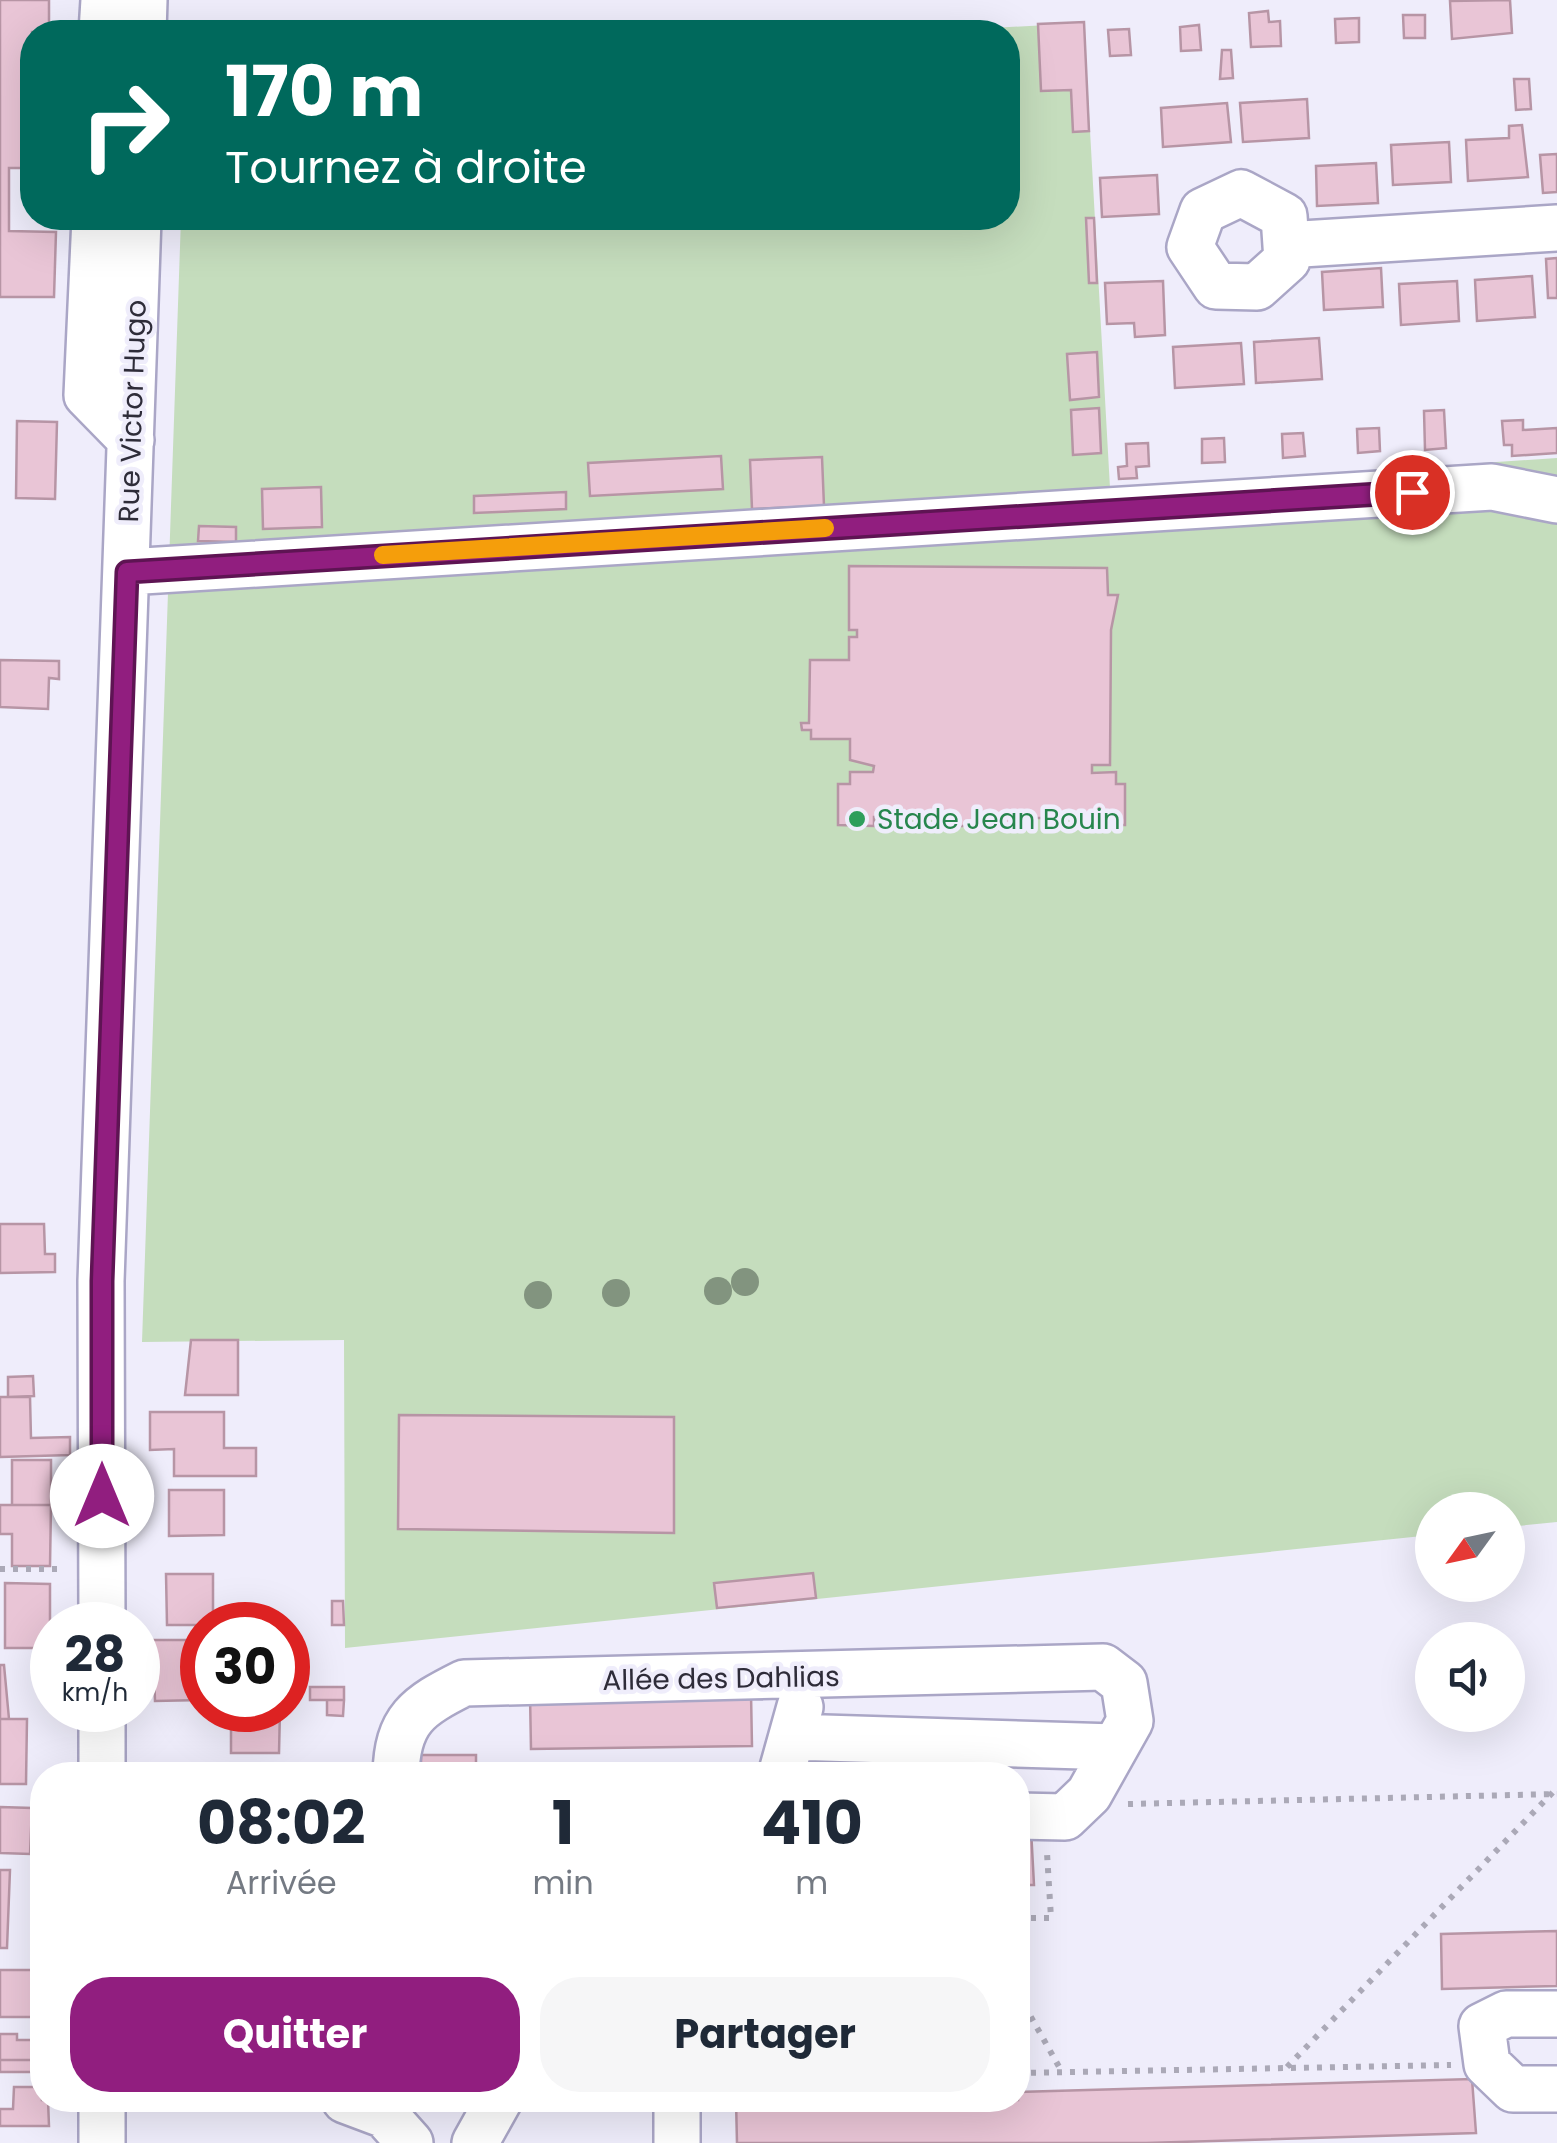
<!DOCTYPE html>
<html lang="fr">
<meta charset="utf-8">
<style>
:root{--surface:#fff;--page:#f6f6f7;--text:#1f2937;--muted:#747a83;--accent:#911e7f}
body{margin:0;font-family:Poppins,sans-serif;background:var(--page);color:var(--text);height:100vh;display:flex;flex-direction:column;font-size:38px;white-space:nowrap}
*{box-sizing:border-box;margin:0}
p{font-size:32px;color:var(--muted)}
.icon{flex:none;width:55px;height:55px;fill:none;stroke:currentColor;stroke-width:2;stroke-linecap:round;stroke-linejoin:round}
.map{position:relative;flex:1;overflow:hidden}
.side{position:absolute;left:30px;top:1762px;width:1000px;height:350px;display:flex;flex-direction:column;background:var(--surface);border-radius:40px;box-shadow:0 10px 40px #0002}
.side>*{flex:none}
.top-card{position:absolute;left:20px;top:20px;width:1000px;height:210px;border-radius:40px;box-shadow:0 10px 40px #0002;background:#00695c;color:#fff;overflow:hidden}
.needle{width:65px;rotate:237deg}
.buttons{position:absolute;left:1415px;top:1492px;display:grid;gap:20px}
.buttons a{display:grid;place-items:center;width:110px;height:110px;border-radius:50%;background:var(--surface);box-shadow:0 10px 40px #0002;font-size:50px}
.speed{position:absolute;left:30px;top:1602px;display:flex;gap:20px;font-size:50px;font-weight:700;text-align:center}
.speed>*{display:grid;place-content:center;width:130px;height:130px;border-radius:50%;background:var(--surface);box-shadow:0 10px 40px #0002;line-height:1}
.speed small{font-size:25px;font-weight:400}
.speed .limit{border:15px solid #d22;background:#fff;color:#111}
.pin{position:absolute;display:grid;place-items:center;width:85px;height:85px;color:#fff;margin:-42px;border:5px solid #fff;border-radius:50%;box-shadow:0 2px 10px #0007}
.me{position:absolute;width:110px;margin:-55px;rotate:0deg;stroke-linejoin:round;filter:drop-shadow(0 0 8px #0008)}
.turn{display:flex;align-items:center;gap:35px;height:210px;padding:0 40px;font-size:45px}
.turn .icon{width:130px;height:130px;stroke-width:2.5}
.turn b{display:block;font-size:70px;line-height:85px}
.eta{display:flex;justify-content:space-evenly;align-items:center;height:170px;text-align:center}
.eta b{font-size:60px;font-weight:700;line-height:70px}
.action{display:flex;gap:20px;margin-top:auto;padding:20px 40px}
.action a{flex:1;height:115px;border-radius:40px;background:var(--accent);color:#fff;font-size:40px;font-weight:700;line-height:115px;text-align:center}
.action a+a{background:var(--page);color:var(--text)}
.map>svg:first-child{display:block}
.green{fill:#c5ddbd}
.building{fill:#e9c5d6;stroke:#b795a5;stroke-width:2.5}
.lines{fill:none;stroke-linecap:round;stroke-linejoin:round}
.minor-casing{stroke:#aaa6c6;stroke-width:50}
.path{stroke:#aba9b7;stroke-width:6;stroke-dasharray:5 8;stroke-linecap:butt}
.minor{stroke:#fff;stroke-width:45}
.tree{fill:#82947f}
.route-casing{stroke:#5e1453;stroke-width:25}
.route{stroke:#911e7f;stroke-width:18}
.slow{stroke:#f59e0b;stroke-width:18}
.leisure-dot{fill:#2e9e5b;stroke:#efedfb;stroke-width:4}
.labels{text-anchor:middle;stroke-width:9;stroke-linejoin:round;paint-order:stroke}
.street-label{font-size:28px;fill:#2e2c39;stroke:#efedfb}
.leisure-label{font-size:28px;fill:#27864d;stroke:#efedfb;text-anchor:start}
</style>
<div class="map">
<svg width="1557" height="2143" viewBox="0 0 1557 2143">
<rect width="100%" height="100%" fill="#efedfb"/>
<path class="green" d="M1084,23L1110,488L1557,458V1522L1508,1527V1510H1432V1535L345,1648L344,1340L142,1342L181,218H1008V32H920Z"/>
<path class="building" d="M0,0H49V32H32V168H9V231L56,232L54,297H0Z
M1510,0L1512,33L1452,39L1450,1Z
M1268,11L1269,22L1280,21L1281,46L1251,47L1249,13Z
M1403,15H1425V38H1404Z
M1359,18V42L1336,43L1335,19Z
M1084,22L1089,131L1073,132L1071,90L1041,91L1038,24Z
M1199,25L1201,50L1181,51L1180,27Z
M1129,29L1131,55L1110,56L1108,30Z
M1222,50H1231L1233,78L1220,79Z
M1514,79H1529L1531,109L1516,110Z
M1307,99L1309,138L1243,142L1240,103Z
M1227,103L1231,142L1163,147L1161,108Z
M1522,125L1528,177L1468,181L1466,140L1509,138V126Z
M1449,142L1451,182L1393,185L1391,145Z
M1557,154V192L1543,193L1540,155Z
M1376,163L1378,203L1317,206L1316,166Z
M1157,175L1159,214L1102,217L1100,178Z
M1086,218H1094L1097,283H1089Z
M1557,258V298H1548L1546,259Z
M1381,268L1383,307L1324,310L1322,272Z
M1532,276L1535,317L1477,321L1475,280Z
M1163,281L1165,335L1135,337L1134,323L1107,324L1105,283Z
M1457,281L1459,321L1401,325L1399,284Z
M1319,338L1322,379L1256,383L1254,342Z
M1241,343L1244,384L1175,388L1173,347Z
M1097,352L1099,397L1070,400L1067,354Z
M1099,408L1101,453L1073,455L1071,410Z
M1444,410L1446,448L1425,450L1424,411Z
M1523,420V430L1557,428V453L1512,456V445H1504L1502,421Z
M17,421L57,422L55,499L16,498Z
M1379,428L1380,451L1358,453L1357,429Z
M1303,433L1305,456L1283,458L1282,434Z
M1224,438L1225,462L1202,463V439Z
M1148,443L1149,466L1136,467L1137,478L1119,479L1118,467L1127,466L1126,444Z
M721,456L723,489L590,496L588,463Z
M822,457L824,506L752,509L750,460Z
M321,487L322,527L263,529L262,489Z
M566,492V509L474,513V496Z
M199,526L236,527V542L198,541Z
M849,566L1107,568L1108,595H1118L1111,630L1110,765H1092V773L1116,772V784H1125V825H1097V818H1013V826H957L956,817H874V826L838,825V784H850V772H873L874,766L850,760V739H811V730H802L801,723H809L810,660H849V637H857V630H849Z
M0,660L59,661V679L49,678L48,709L0,707Z
M0,1224H44L45,1254H55V1272L0,1273Z
M191,1340H238V1395H185Z
M33,1376L34,1396L8,1397V1377Z
M0,1397H30L31,1438L70,1437V1455L0,1457Z
M150,1412H224V1448H256V1476H174V1449L150,1450Z
M399,1415L674,1417V1533L398,1529Z
M12,1460H51V1505H12Z
M169,1490H224V1535L169,1536Z
M0,1505H51L50,1566H12V1534H0Z
M813,1573L816,1598L717,1608L714,1583Z
M166,1574H213V1625H167Z
M5,1583L50,1584V1648H5Z
M332,1601H343L344,1625H332Z
M153,1640H197L202,1700L155,1701Z
M0,1665H4L9,1719H0Z
M310,1687H344V1700H310Z
M751,1693L752,1746L531,1749L530,1695Z
M327,1700H344L343,1716L327,1715Z
M231,1710H280L279,1753H231Z
M0,1719H27L26,1784H0Z
M421,1755H476V1775H421Z
M0,1807L32,1808L30,1854L0,1853Z
M1031,1829L1034,1885H1018V1830Z
M0,1870H10L7,1948H0Z
M1557,1931V1986L1442,1989L1441,1934Z
M0,1970H42V2017H0Z
M0,2034H17V2040H42V2060H0Z
M0,2060H42V2072H0Z
M1472,2079L1476,2133L1146,2143H737L736,2100H1018V2092Z
M14,2087H42V2100H48L49,2126H0V2109H13Z"/>
<g class="lines">
<defs>
<path id="minor" d="M102,32L104,0
M143,32L144,0
M1241,193L1284,216L1287,260L1257,287L1216,286L1190,247L1203,211Z
M95,218L87,395L131,440
M1286,245L1557,228
M127,572L1492,487L1557,500
M102,1625L101,1281L138,218
M102,1710V1775
M792,1737L1115,1747
M396,1775C397,1719 418,1706 464,1683L1103,1667L1124,1683L1130,1721L1089,1794L1065,1817L1018,1816
M781,1775L800,1707
M1557,2014H1506L1482,2026L1487,2064L1513,2089H1557
M345,2100L385,2115L410,2143
M102,2143V2100
M475,2143L499,2100
M677,2143V2100"/>
</defs>
<use href="#minor" class="minor-casing"/>
<path class="path" d="M0,1569H65
M1128,1804L1557,1794
M1018,1918H1051L1047,1853
M1018,1994L1062,2072
M1287,2067L1557,1788
M1018,2073L1451,2065"/>
<use href="#minor" class="minor"/>
</g>
<g class="tree">
<circle cx="745" cy="1282" r="14"/>
<circle cx="718" cy="1291" r="14"/>
<circle cx="616" cy="1293" r="14"/>
<circle cx="538" cy="1295" r="14"/>
</g>
<g class="lines">
<defs>
<path id="route" d="M102,1496V1281L127,572L1412,492"/>
</defs>
<use href="#route" class="route-casing"/>
<use href="#route" class="route"/>
<path class="slow" d="M383,555L825,528"/>
</g>
<circle class="leisure-dot" cx="857" cy="819" r="10"/>
<g class="labels">
<g class="street-label">
<text transform="translate(132 411) rotate(-88)" y="10">Rue Victor Hugo</text>
<text transform="translate(721 1678) rotate(-1)" y="10">Allée des Dahlias</text>
</g>
<g class="leisure-label">
<text x="877" y="829">Stade Jean Bouin</text>
</g>
</g>
</svg>
<div class="buttons">
<a><svg class="needle" viewBox="-14 -14 28 28"><path d="M0-13l5 13h-10z" fill="#e53935"/><path d="M0 13l5-13h-10z" fill="#747a83"/></svg></a>
<a><svg class="icon" aria-label="sound" viewBox="0 0 24 24"><path d="M4 9h4l5-4v14l-5-4H4zM17 9q2 3 0 6"/></svg></a>
</div>
<div class="speed"><div>28<small>km/h</small></div><div class="limit">30</div></div>
<div class="pin" style="left:1412px;top:492px;background:#d93025"><svg class="icon" aria-label="arrive" viewBox="0 0 24 24"><path d="M6 21V4h12l-3 4 3 4H6"/></svg></div>
<svg class="me" style="left:102px;top:1496px" viewBox="-20 -20 40 40"><circle r="19" fill="#fff"/><path d="M0-13L10 11 0 6-10 11z" fill="#911e7f"/></svg>
<div class="top-card">
<div class="turn"><svg class="icon" aria-label="right" viewBox="0 0 24 24"><path d="M7 20v-9h11M14 6l5 5-5 5"/></svg><div><b>170 m</b>Tournez à droite</div></div>
</div>
<section class="side">
<div class="eta">
<div><b>08:02</b><p>Arrivée</p></div>
<div><b>1</b><p>min</p></div>
<div><b>410</b><p>m</p></div>
</div>
<div class="action"><a>Quitter</a><a>Partager</a></div>
</section>
</div>
